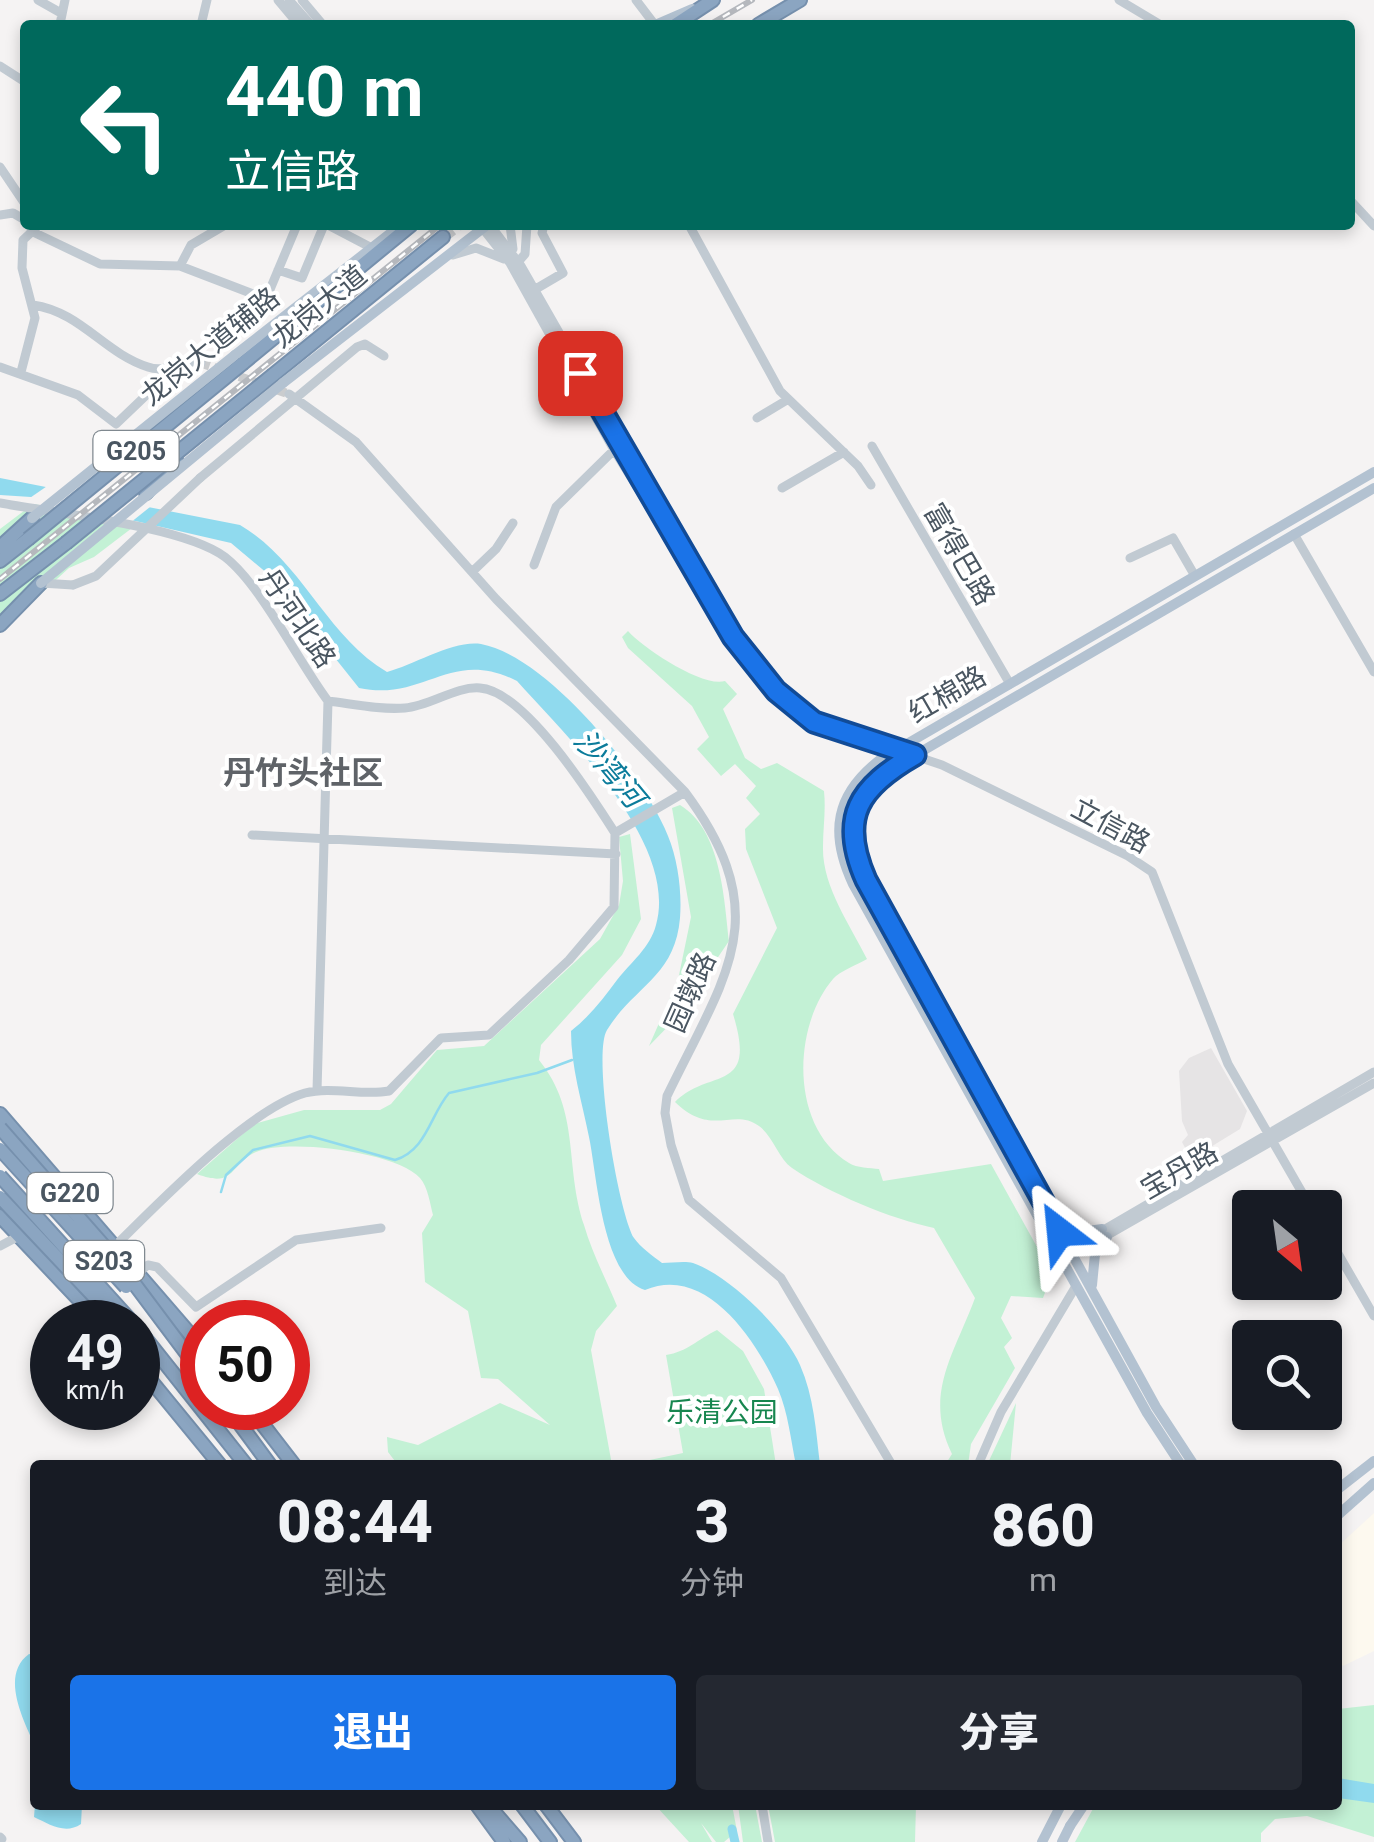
<!DOCTYPE html>
<html lang="zh">
<meta charset="utf-8">
<style>
:root{--surface:#171b24;--page:#242831;--text:#f1f3f6;--muted:#9ea1a6;--accent:#1a73e8}
body{margin:0;font-family:Roboto,"Noto Sans SC",sans-serif;background:var(--page);color:var(--text);height:100vh;display:flex;flex-direction:column;font-size:38px;white-space:nowrap}
*{box-sizing:border-box;margin:0}
p{font-size:32px;color:var(--muted)}
.icon{flex:none;width:55px;height:55px;fill:none;stroke:currentColor;stroke-width:2;stroke-linecap:round;stroke-linejoin:round}
.map{position:relative;flex:1;overflow:hidden}
.sheet{position:absolute;left:30px;top:1460px;width:1312px;height:350px;display:flex;flex-direction:column;background:var(--surface);border-radius:10px;box-shadow:0 5px 15px #0003}
.sheet>*{flex:none}
.banner{position:absolute;left:20px;top:20px;width:1335px;height:210px;border-radius:10px;box-shadow:0 5px 15px #0003;background:#00695c;color:#fff;overflow:hidden}
.needle{width:65px;rotate:151deg}
.tools{position:absolute;left:1232px;top:1190px;display:grid;gap:20px}
.tools a{display:grid;place-items:center;width:110px;height:110px;border-radius:10px;background:var(--surface);box-shadow:0 5px 15px #0003;font-size:50px}
.speed{position:absolute;left:30px;top:1300px;display:flex;gap:20px;font-size:50px;font-weight:700;text-align:center}
.speed>*{display:grid;place-content:center;width:130px;height:130px;border-radius:50%;background:var(--surface);box-shadow:0 5px 15px #0003;line-height:1}
.speed small{font-size:25px;font-weight:400}
.speed .limit{border:15px solid #d22;background:#fff;color:#111}
.pin{position:absolute;display:grid;place-items:center;width:85px;height:85px;color:#fff;margin:-42px;border-radius:20px;box-shadow:0 5px 15px #0006}
.me{position:absolute;width:110px;margin:-55px;rotate:331deg;stroke-linejoin:round;filter:drop-shadow(0 0 8px #0008)}
.turn{display:flex;align-items:center;gap:35px;height:210px;padding:0 40px;font-size:45px}
.turn .icon{width:130px;height:130px;stroke-width:2.5}
.turn b{display:block;font-size:70px;line-height:85px}
.eta{display:flex;justify-content:space-evenly;align-items:center;height:170px;text-align:center}
.eta b{font-size:60px;font-weight:800;line-height:70px}
.primary-button{display:flex;gap:20px;margin-top:auto;padding:20px 40px}
.primary-button a{flex:1;height:115px;border-radius:10px;background:var(--accent);color:#fff;font-size:40px;font-weight:800;line-height:115px;text-align:center}
.primary-button a+a{background:var(--page);color:var(--text)}
.map>svg:first-child{display:block}
.commercial{fill:#fdf9ef}
.education{fill:#e6e4e5}
.green{fill:#c3f1d5}
.water{fill:#90daee}
.pier{fill:#f5f3f3}
.lines{fill:none;stroke-linecap:round;stroke-linejoin:round}
.stream{stroke:#90daee;stroke-width:2.5}
.canal{stroke:#90daee;stroke-width:9}
.minor-tunnel{stroke:#caccce;stroke-width:9;stroke-dasharray:9 4.5;stroke-linecap:butt}
.highway-tunnel{stroke:#caccce;stroke-width:12;stroke-dasharray:12 6;stroke-linecap:butt}
.highway-casing{stroke:#7690ad;stroke-width:16}
.minor{stroke:#c1cad2;stroke-width:9}
.major{stroke:#b3c2d1;stroke-width:10}
.highway{stroke:#8ba5c1;stroke-width:12}
.rail-casing{stroke:#b5b8bd;stroke-width:6}
.rail{stroke:#fff;stroke-width:2.5;stroke-dasharray:8;stroke-linecap:butt}
.highway-bridge-casing{stroke:#7690ad;stroke-width:16;stroke-linecap:butt}
.minor-bridge{stroke:#c1cad2;stroke-width:9}
.major-bridge{stroke:#b3c2d1;stroke-width:10}
.highway-bridge{stroke:#8ba5c1;stroke-width:12}
.route-casing{stroke:#114b97;stroke-width:25}
.route{stroke:#1a73e8;stroke-width:18}
.labels{text-anchor:middle;stroke-width:8;stroke-linejoin:round;paint-order:stroke}
.shield{fill:#fff;stroke:#808990;stroke-width:2.5}
.shield-label{font-size:25px;font-weight:bold;fill:#4a5661}
.street-label{font-size:28px;fill:#4a5661;stroke:#fff}
.park-label{font-size:28px;fill:#17864f;stroke:#fff}
.water-label{font-size:30px;font-style:italic;fill:#0c7c9b;stroke:#fff}
.quarter-label{font-size:32px;font-weight:bold;fill:#5f6368;stroke:#fff}
</style>
<div class="map">
<svg width="1374" height="1842" viewBox="0 0 1374 1842">
<rect width="100%" height="100%" fill="#f5f3f3"/>
<path class="commercial" d="M1374,1513V1651L1343,1666L1338,1662V1546Z"/>
<path class="education" d="M1211,1048L1247,1111L1240,1129L1191,1159L1182,1142L1188,1135L1182,1121L1179,1071L1189,1058Z"/>
<path class="green" d="M45,495L132,528L94,557L69,568L0,631V529Z
M628,631C643,648 703,688 725,681L737,694L723,709L745,758L761,769L777,763L824,791C826,811 823,827 823,847C822,886 850,925 867,959C857,965 840,971 833,979C792,1027 790,1128 849,1163C857,1168 870,1168 879,1169L883,1181L991,1164L1052,1274L1043,1298L1011,1296L1001,1318L1012,1338L1004,1347L1015,1368L971,1444L968,1465H945L952,1454C923,1394 954,1355 975,1298L934,1228C891,1219 829,1193 792,1168C778,1158 773,1136 759,1126C733,1107 712,1138 675,1102C709,1067 758,1095 733,1014L777,928L746,849L745,829L760,814L746,798L756,786L735,764L721,776L697,749L709,737L692,706L628,648L622,637Z
M680,805C721,830 724,897 729,941L678,1016L649,1046L678,980L691,917L672,808Z
M630,834L641,919L622,955L541,1045L539,1060C581,1112 564,1165 584,1225C592,1253 606,1279 617,1306L596,1331L591,1350L612,1465H398L388,1452L387,1437L418,1445L500,1403L550,1425L498,1379L481,1378L468,1311L425,1282L422,1233L433,1215C430,1204 428,1187 420,1178C397,1152 288,1138 256,1152C229,1164 236,1189 197,1174L254,1124L304,1110H380L391,1104L437,1050L484,1046L600,939L619,905L623,881L619,837Z
M717,1330L743,1351L764,1389L776,1465H646L645,1461L683,1453L666,1355C687,1352 698,1339 717,1330Z
M1016,1403L1010,1465H987Z
M1374,1705V1837L1307,1816L1275,1819L1261,1833V1842H1075L1095,1805H1338V1709Z
M655,1805H732L737,1831L724,1842H716L701,1823L712,1842H689Z
M738,1805H755L762,1842H743Z
M768,1805H916L915,1842H775Z"/>
<path class="water" d="M0,478L240,525C303,562 325,635 387,672C414,665 453,640 481,644C547,656 644,775 668,836C678,860 682,892 680,918C675,977 634,986 607,1030C592,1054 618,1211 634,1238C640,1247 653,1256 662,1263C671,1263 685,1261 693,1263C730,1276 785,1330 800,1365C814,1397 816,1431 820,1465H796C791,1441 788,1412 778,1389C756,1340 706,1264 645,1290C602,1277 597,1175 589,1137C582,1101 571,1068 571,1031C590,1016 603,999 617,980C631,962 650,948 656,925C679,843 567,737 517,681C450,647 425,702 359,688L268,574L231,543L31,497L0,495Z
M29,1654L35,1655V1746C23,1719 0,1675 29,1654Z
M1338,1778L1374,1784V1803L1338,1798Z
M35,1804L82,1805L81,1824C65,1835 49,1824 34,1817Z"/>
<path class="pier" d="M53,482L155,503L130,523L24,502Z"/>
<g class="lines">
<path class="stream" d="M221,1192L226,1175L253,1150L310,1136L395,1160C427,1150 430,1115 449,1093L537,1073L572,1060"/>
<path class="canal" d="M732,1829L735,1842"/>
<path class="minor-tunnel" d="M201,363L289,394"/>
<path class="highway-tunnel" d="M443,237L458,225"/>
<defs>
<path id="highway" d="M675,25L713,0
M758,25L800,0
M243,363L411,225
M273,375L443,237
M146,493L176,459
M0,547L32,518
M0,561L28,539
M0,594L66,543
M0,625L41,583
M0,1114L202,1348
M0,1216L100,1322
M138,1329L246,1465
M138,1365L220,1465
M228,1408L270,1465
M250,1408L294,1465
M477,1805L504,1842
M488,1805L520,1842
M522,1805L550,1842
M546,1805L574,1842"/>
</defs>
<use href="#highway" class="highway-casing"/>
<path class="minor" d="M38,0L61,13
M278,0L299,25
M289,0L311,25
M302,0L323,25
M636,0L655,25
M1119,0L1161,25
M60,24L65,0
M201,25L207,0
M0,66L25,82
M0,167L25,204
M1350,200L1374,226
M0,215L13,213L25,220
M328,225L370,247
M480,225L510,263L614,450L727,632
M490,225L521,266L733,637L775,691L814,722L942,765L1128,856L1152,872L1228,1064L1311,1208
M510,225L513,249
M689,225L780,391L858,466L871,485
M31,231L100,264L180,266L266,299L297,225
M453,255L476,248L504,259
M518,262L525,254L527,225
M180,266L191,245L225,225
M278,270L302,278L324,225
M534,290L563,273L542,233L544,225
M33,305C81,312 104,353 148,367C167,374 183,358 201,363
M0,367L78,395L116,424L160,382L162,370
M21,372L35,318L22,268L23,240L39,225
M289,394L356,442L496,599L685,792C777,916 726,974 667,1096L665,1113L671,1145L689,1200L781,1278L892,1465
M757,418L787,400
M872,446L1010,684
M200,478L357,347L365,344L384,356
M782,488L844,452
M0,503C54,513 184,526 225,557C261,585 298,661 328,701C353,704 380,710 405,708C430,706 456,686 480,688C525,691 592,797 615,833
M1294,534L1374,672
M1130,558L1173,538L1195,576
M534,565L556,507L614,450
M473,571L496,549L513,523
M41,583L73,585
M615,833L685,792
M252,835L616,854
M317,1091L328,701
M1325,1231L1374,1316
M116,1245C159,1203 249,1109 305,1093C332,1086 362,1096 389,1091L441,1038L489,1035L569,960L614,907L615,833
M0,1246L19,1236
M1066,1252L1374,1072
M1069,1257L1374,1083
M139,1272L148,1265L157,1267L196,1307L296,1240L381,1228
M978,1465L1001,1412L1076,1286
M762,1805L768,1842
M0,1837L2,1839"/>
<path class="major" d="M655,25L692,9
M235,355L401,225
M283,383L487,225
M1056,1220L1082,1232L1102,1229
M1092,1285L1095,1254L1107,1237
M1181,1465L1147,1413L853,884C829,833 835,794 881,759L1374,472
M1194,1465L1156,1407L866,879C843,829 855,794 900,764L1374,488
M1338,1489L1374,1461
M1338,1515L1374,1483
M1042,1842L1061,1805
M1062,1842L1070,1826"/>
<use href="#highway" class="highway"/>
<defs>
<path id="rail" d="M709,25L752,0
M0,579L440,225"/>
</defs>
<use href="#rail" class="rail-casing"/>
<use href="#rail" class="rail"/>
<defs>
<path id="highway-bridge" d="M28,539L243,363
M66,543L273,375
M0,1128L118,1262L202,1374
M0,1149L126,1287
M0,1176L132,1322
M0,1197L118,1322"/>
</defs>
<use href="#highway-bridge" class="highway-bridge-casing"/>
<path class="minor-bridge" d="M73,585L96,576L200,478"/>
<path class="major-bridge" d="M32,518L235,355
M41,583L283,383
M1070,1826L1084,1805"/>
<use href="#highway-bridge" class="highway-bridge"/>
</g>
<g class="lines">
<defs>
<path id="route" d="M580,373L733,637L776,691L814,722L915,755C859,787 838,817 866,880L1060,1232"/>
</defs>
<use href="#route" class="route-casing"/>
<use href="#route" class="route"/>
</g>
<g class="labels">
<g class="shield">
<rect x="93.5" y="431" width="85" height="40" rx="8"/>
<rect x="27.5" y="1173" width="85" height="40" rx="8"/>
<rect x="64" y="1241" width="80" height="40" rx="8"/>
</g>
<g class="shield-label">
<text x="136" y="460">G205</text>
<text x="70" y="1202">G220</text>
<text x="104" y="1270">S203</text>
</g>
<g class="street-label">
<text transform="translate(319 306) rotate(-39)" y="10">龙岗大道</text>
<text transform="translate(210 346) rotate(-39)" y="10">龙岗大道辅路</text>
<text transform="translate(960 554) rotate(60)" y="10">富得巴路</text>
<text transform="translate(298 618) rotate(56)" y="10">丹河北路</text>
<text transform="translate(947 694) rotate(-30)" y="10">红棉路</text>
<text transform="translate(1111 825) rotate(28)" y="10">立信路</text>
<text transform="translate(690 992) rotate(-66)" y="10">园墩路</text>
<text transform="translate(1179 1170) rotate(-30)" y="10">宝丹路</text>
</g>
<g class="park-label">
<text x="722" y="1422">乐清公园</text>
</g>
<g class="water-label">
<text transform="translate(609 769) rotate(50)" y="10">沙湾河</text>
</g>
<g class="quarter-label">
<text x="303" y="784">丹竹头社区</text>
</g>
</g>
</svg>
<div class="tools">
<a><svg class="needle" viewBox="-14 -14 28 28"><path d="M0-13l5 13h-10z" fill="#e53935"/><path d="M0 13l5-13h-10z" fill="#9ea1a6"/></svg></a>
<a><svg class="icon" aria-label="search" viewBox="0 0 24 24"><circle cx="10" cy="10" r="6"/><path d="M15 15l6 6"/></svg></a>
</div>
<div class="speed"><div>49<small>km/h</small></div><div class="limit">50</div></div>
<div class="pin" style="left:580px;top:373px;background:#d93025"><svg class="icon" aria-label="arrive" viewBox="0 0 24 24"><path d="M6 21V4h12l-3 4 3 4H6"/></svg></div>
<svg class="me" style="left:1060px;top:1232px" viewBox="-20 -20 40 40"><path d="M0-17L14 15 0 8-14 15z" fill="#1a73e8" stroke="#fff" stroke-width="4"/></svg>
<div class="banner">
<div class="turn"><svg class="icon" aria-label="left" viewBox="0 0 24 24"><path d="M17 20v-9H6M10 6l-5 5 5 5"/></svg><div><b>440 m</b>立信路</div></div>
</div>
<section class="sheet">
<div class="eta">
<div><b>08:44</b><p>到达</p></div>
<div><b>3</b><p>分钟</p></div>
<div><b>860</b><p>m</p></div>
</div>
<div class="primary-button"><a>退出</a><a>分享</a></div>
</section>
</div>
